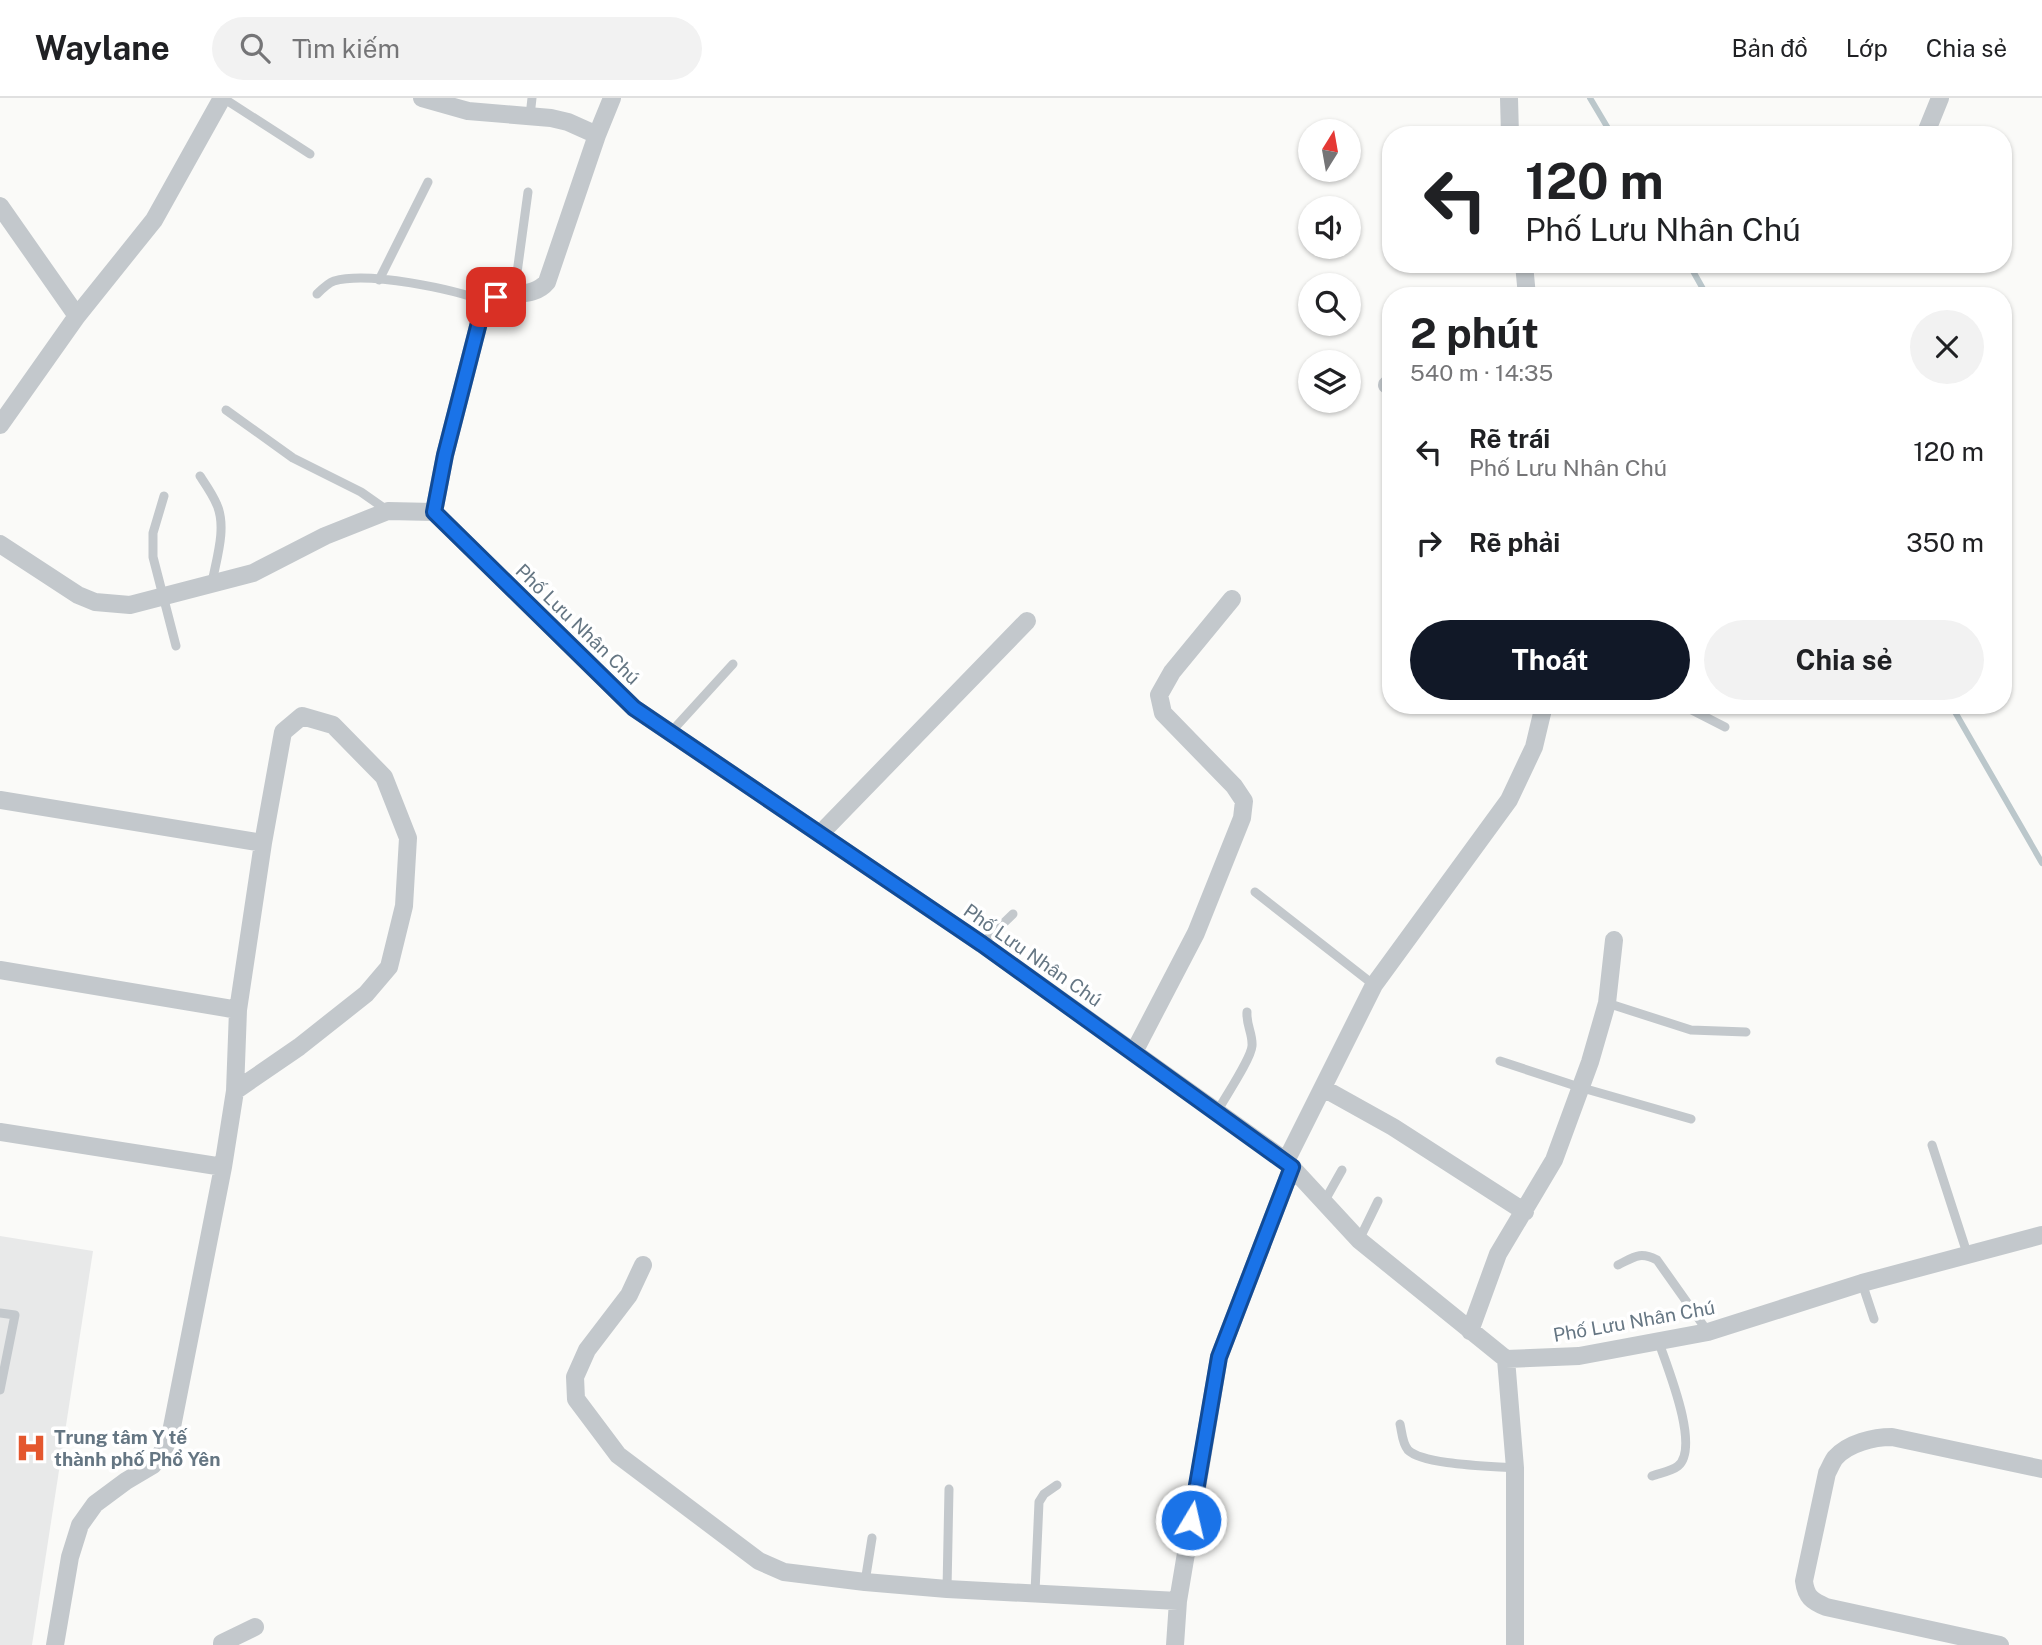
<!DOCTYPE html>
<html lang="vi">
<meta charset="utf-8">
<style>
:root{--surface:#fff;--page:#f2f2f2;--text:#202124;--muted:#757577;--line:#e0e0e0;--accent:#111827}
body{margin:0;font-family:"Public Sans",sans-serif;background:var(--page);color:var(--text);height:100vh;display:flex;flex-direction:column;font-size:26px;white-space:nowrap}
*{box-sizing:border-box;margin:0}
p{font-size:23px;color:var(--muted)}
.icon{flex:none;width:38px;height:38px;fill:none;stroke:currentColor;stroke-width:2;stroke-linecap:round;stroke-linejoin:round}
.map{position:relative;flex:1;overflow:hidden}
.drawer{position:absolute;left:1382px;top:189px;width:630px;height:427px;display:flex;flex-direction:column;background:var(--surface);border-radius:28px;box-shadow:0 2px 5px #0004}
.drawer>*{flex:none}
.top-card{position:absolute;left:1382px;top:28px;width:630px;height:147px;border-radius:28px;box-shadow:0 2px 5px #0004;background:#fff;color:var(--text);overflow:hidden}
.needle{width:46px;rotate:11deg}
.tools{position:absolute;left:1298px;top:21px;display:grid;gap:14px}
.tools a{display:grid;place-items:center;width:63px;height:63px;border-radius:50%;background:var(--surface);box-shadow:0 2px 5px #0004;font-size:35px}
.pin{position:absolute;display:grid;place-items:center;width:60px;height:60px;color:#fff;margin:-30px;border-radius:14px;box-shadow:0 4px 10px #0006}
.me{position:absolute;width:77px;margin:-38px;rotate:9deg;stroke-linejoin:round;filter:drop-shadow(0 0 5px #0008)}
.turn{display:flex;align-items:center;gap:24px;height:147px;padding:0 28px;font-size:32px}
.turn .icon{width:91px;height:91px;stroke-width:2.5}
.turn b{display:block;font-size:49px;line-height:60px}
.round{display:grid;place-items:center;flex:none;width:74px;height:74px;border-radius:37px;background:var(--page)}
.headline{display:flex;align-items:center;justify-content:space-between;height:119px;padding:0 28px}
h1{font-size:42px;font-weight:700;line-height:52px}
.action{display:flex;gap:14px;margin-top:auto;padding:14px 28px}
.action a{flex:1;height:80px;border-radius:42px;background:var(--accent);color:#fff;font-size:28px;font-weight:700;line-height:80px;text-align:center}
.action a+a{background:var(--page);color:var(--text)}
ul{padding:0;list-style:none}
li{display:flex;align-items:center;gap:21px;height:91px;padding:0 28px}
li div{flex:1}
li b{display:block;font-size:26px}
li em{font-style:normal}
header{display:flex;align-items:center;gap:42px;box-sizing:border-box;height:98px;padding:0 35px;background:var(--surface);border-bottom:2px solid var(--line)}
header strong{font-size:33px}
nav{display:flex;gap:38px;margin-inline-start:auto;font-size:24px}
.search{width:490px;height:63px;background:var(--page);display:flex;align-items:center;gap:18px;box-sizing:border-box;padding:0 24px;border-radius:38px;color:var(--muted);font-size:26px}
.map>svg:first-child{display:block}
.built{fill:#e8e9e9}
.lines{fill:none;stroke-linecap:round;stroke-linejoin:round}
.stream{stroke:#bbc7cb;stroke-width:6}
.service{stroke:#c3c8cc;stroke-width:9}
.minor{stroke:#c3c8cc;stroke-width:18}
.route-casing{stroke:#114b97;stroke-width:18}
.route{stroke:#1a73e8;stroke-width:12}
.labels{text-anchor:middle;stroke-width:7;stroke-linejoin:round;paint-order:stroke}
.street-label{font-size:19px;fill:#657683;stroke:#fff}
.poi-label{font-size:19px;font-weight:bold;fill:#657683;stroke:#fff;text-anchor:start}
</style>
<header>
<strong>Waylane</strong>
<div class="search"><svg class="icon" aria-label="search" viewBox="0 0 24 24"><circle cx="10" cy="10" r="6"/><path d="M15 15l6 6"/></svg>Tìm kiếm</div>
<nav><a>Bản đồ</a><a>Lớp</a><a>Chia sẻ</a></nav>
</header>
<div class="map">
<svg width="2042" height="1547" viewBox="0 0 2042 1547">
<rect width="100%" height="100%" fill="#fafaf8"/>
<path class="built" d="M0,1138L93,1153L32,1547H0Z"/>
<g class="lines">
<path class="stream" d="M1590,0L1612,37
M1689,166L1707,198
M1951,607L2042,765"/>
<path class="service" d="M223,0L310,56
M530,18L532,0
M379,182L428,84
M317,196C322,191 328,185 334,183C369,173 453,191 487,204
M514,197L528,94
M226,312L293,360L361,394L388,413
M200,378C206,387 213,397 217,407C227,430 216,462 212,485
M164,398L153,435V459L176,548
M1682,607L1725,629
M671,634L733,566
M1255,794L1374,887
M982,846L1013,816
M1607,905L1691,932L1746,934
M1500,963L1579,989L1691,1021
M1217,1014C1225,999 1251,961 1252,948C1253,936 1246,927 1247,914
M1932,1047L1967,1155
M1324,1104L1342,1072
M1359,1142L1378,1103
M1618,1167C1634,1159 1640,1153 1657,1162L1708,1234
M1862,1185L1874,1221
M0,1215L15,1217L0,1292
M1400,1326C1402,1334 1402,1345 1408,1352C1423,1367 1491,1368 1515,1370
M1652,1378C1660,1375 1672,1373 1678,1368C1701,1349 1666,1266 1658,1242
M865,1484L872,1440
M947,1491L949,1391
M1035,1494L1039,1404L1044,1396L1057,1387"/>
<path class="minor" d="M422,0L468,13L551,20L568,24L597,37
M1509,0L1510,37
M1925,37L1940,0
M0,108L77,218
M1524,166L1527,198
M1387,287L1391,286
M0,327L77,218L154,122L222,0
M434,414L445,357L482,213C496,187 530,205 547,184L597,37L612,0
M0,446L78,497L95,504L130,507L253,475L325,438L388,413L434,414L634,610L982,846L1286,1063L1359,1142L1506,1261L1579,1258L1708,1234L1862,1185L2042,1137
M0,702L263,745
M821,735L1027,523
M0,872L238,912
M1134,954L1196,835L1242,720L1244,703L1234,688L1163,615L1159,597L1172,574L1232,501
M1323,990L1393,1029L1525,1114
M0,1034L223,1069
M1286,1063L1374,887L1509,702L1534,649L1544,607
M643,1167L629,1197L587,1252L575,1279L576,1301L618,1357L759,1463L784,1474L865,1484L947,1491L1178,1503
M1470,1233L1498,1156L1554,1062L1590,964L1607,905L1614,842
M1506,1261L1515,1370V1547
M55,1547L70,1459L80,1427L95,1406L126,1383L153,1367L164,1351L171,1334L223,1069L235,993L238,912L263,745L283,634L302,618L333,627L384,679L408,740L404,808L389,869L366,896L299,949L235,993
M222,1547V1545L255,1529
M1175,1547L1178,1503L1219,1259L1292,1069
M2000,1547L1826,1509C1812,1503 1806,1499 1804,1483L1827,1375C1830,1370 1832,1364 1835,1360C1848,1345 1874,1339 1892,1339L2042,1371"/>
</g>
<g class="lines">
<defs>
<path id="route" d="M496,199L487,204L482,213L445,357L434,414L634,610L982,846L1292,1069L1219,1259L1191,1422"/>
</defs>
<use href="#route" class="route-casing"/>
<use href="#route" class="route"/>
</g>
<defs>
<symbol id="hospital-bare" viewBox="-9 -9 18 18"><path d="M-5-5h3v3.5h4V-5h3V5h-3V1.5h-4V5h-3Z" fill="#e4572e" stroke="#fff" stroke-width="2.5" paint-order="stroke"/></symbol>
</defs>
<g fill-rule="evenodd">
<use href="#hospital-bare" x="9" y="1328" width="44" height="44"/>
</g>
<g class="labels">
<g class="street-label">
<text transform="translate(578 526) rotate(44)" y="7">Phố Lưu Nhân Chú</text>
<text transform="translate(1033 857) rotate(35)" y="7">Phố Lưu Nhân Chú</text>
<text transform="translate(1634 1223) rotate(-10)" y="7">Phố Lưu Nhân Chú</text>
</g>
<g class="poi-label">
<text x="54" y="1346">Trung tâm Y tế<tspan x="54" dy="22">thành phố Phổ Yên</tspan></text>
</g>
</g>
</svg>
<div class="tools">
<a><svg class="needle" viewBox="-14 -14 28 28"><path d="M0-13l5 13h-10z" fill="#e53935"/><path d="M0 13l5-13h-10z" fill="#757577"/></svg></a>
<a><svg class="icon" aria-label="sound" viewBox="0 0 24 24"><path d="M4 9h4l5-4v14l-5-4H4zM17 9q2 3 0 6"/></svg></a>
<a><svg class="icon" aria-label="search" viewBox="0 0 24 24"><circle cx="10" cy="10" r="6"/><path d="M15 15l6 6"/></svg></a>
<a><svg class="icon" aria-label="layers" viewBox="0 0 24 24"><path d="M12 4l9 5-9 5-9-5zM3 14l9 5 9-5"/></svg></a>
</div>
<div class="pin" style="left:496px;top:199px;background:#d93025"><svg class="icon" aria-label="arrive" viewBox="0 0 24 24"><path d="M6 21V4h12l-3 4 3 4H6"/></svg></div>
<svg class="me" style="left:1191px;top:1422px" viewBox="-20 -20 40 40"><circle r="17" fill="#1a73e8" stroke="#fff" stroke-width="3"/><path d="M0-11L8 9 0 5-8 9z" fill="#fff"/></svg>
<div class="top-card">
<div class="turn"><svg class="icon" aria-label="left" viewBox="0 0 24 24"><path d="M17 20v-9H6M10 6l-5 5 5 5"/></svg><div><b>120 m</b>Phố Lưu Nhân Chú</div></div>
</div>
<section class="drawer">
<div class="headline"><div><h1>2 phút</h1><p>540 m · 14:35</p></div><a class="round"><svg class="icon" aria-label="close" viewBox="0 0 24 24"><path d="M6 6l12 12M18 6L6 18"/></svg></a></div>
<ul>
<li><svg class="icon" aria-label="left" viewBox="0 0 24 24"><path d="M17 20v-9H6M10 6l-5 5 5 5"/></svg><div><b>Rẽ trái</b><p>Phố Lưu Nhân Chú</p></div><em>120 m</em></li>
<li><svg class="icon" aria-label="right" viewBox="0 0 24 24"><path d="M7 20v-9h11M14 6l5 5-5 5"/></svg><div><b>Rẽ phải</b></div><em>350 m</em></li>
</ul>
<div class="action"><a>Thoát</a><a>Chia sẻ</a></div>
</section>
</div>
